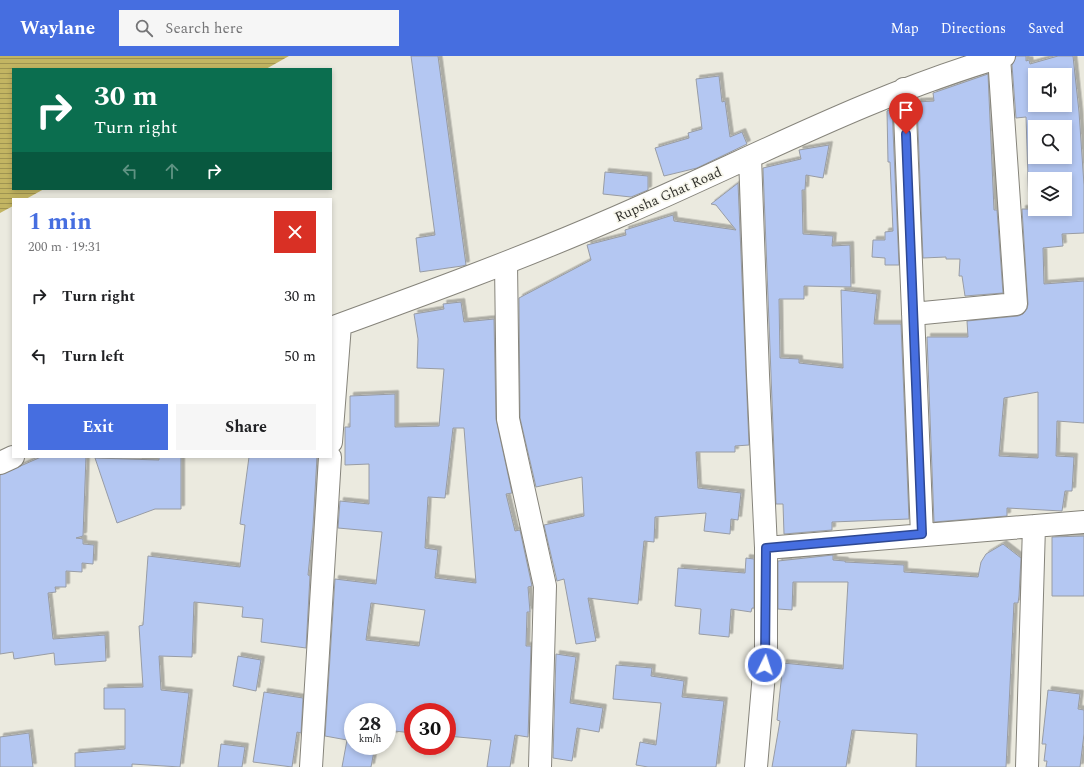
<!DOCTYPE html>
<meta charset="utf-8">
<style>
:root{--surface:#fff;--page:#f6f6f6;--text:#202124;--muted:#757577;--accent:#466ee0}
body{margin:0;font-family:Spectral,serif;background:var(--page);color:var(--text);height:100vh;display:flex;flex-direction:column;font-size:15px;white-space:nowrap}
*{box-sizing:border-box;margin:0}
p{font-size:13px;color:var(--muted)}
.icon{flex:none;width:22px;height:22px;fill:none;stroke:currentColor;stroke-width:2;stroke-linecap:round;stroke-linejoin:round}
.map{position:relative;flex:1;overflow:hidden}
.sheet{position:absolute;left:12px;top:142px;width:320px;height:260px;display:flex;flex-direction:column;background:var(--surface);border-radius:0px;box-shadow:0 2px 6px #0003}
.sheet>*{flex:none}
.hud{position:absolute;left:12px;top:12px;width:320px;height:122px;border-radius:0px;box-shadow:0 2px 6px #0003;background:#0b6e4f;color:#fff;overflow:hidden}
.buttons{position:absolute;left:1028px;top:12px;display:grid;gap:8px}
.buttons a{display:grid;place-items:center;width:44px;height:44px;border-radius:0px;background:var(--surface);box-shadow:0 2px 6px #0003;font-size:20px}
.speed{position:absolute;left:344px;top:647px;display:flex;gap:8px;font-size:20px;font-weight:700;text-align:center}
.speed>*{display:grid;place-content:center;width:52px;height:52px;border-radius:50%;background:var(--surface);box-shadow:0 2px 6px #0003;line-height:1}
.speed small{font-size:10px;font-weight:400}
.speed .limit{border:6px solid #d22;background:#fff;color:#111}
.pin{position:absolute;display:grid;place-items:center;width:34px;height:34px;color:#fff;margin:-41px -17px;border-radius:50% 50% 50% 0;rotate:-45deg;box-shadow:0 0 4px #0007}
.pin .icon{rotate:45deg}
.me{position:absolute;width:44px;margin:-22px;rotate:4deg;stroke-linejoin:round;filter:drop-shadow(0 0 3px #0008)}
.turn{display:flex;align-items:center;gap:14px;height:84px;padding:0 16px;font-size:18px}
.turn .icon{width:52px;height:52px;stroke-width:2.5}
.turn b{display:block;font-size:28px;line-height:34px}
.lanes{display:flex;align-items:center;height:38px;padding:0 16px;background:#0003;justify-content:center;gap:20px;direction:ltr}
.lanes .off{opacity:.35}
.round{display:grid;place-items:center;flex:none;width:42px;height:42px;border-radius:0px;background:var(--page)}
.overview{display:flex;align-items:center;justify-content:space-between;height:68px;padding:0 16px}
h1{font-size:24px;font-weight:700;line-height:30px;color:var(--accent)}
.primary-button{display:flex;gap:8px;margin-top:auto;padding:8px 16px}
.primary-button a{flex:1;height:46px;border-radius:0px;background:var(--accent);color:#fff;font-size:16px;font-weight:700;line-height:46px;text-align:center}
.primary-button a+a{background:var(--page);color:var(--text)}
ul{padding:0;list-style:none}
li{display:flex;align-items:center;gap:12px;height:60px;padding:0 16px}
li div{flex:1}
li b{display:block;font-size:15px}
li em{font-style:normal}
header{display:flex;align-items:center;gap:24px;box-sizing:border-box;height:56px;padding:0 20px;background:var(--accent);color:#fff}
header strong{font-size:19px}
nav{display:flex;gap:22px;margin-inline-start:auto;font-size:14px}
.search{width:280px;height:36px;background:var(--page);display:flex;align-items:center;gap:10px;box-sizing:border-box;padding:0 14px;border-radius:0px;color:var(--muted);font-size:15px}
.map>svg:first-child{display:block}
.water{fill:url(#water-rules)}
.building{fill:#b4c7f2;stroke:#989ca4;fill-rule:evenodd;filter:url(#shadow)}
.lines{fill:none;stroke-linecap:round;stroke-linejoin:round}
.minor-casing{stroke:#86847b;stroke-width:24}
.minor{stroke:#fff;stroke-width:22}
.route-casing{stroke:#2e4892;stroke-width:10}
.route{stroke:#466ee0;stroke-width:7}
.labels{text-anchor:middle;stroke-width:3.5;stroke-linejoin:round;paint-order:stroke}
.street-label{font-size:14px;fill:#32322e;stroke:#f8f7ec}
</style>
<header>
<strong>Waylane</strong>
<div class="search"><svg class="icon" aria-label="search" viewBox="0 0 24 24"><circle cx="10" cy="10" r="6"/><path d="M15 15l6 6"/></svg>Search here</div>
<nav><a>Map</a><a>Directions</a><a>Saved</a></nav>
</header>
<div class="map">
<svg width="1084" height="711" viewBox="0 0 1084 711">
<defs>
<pattern id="water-rules" width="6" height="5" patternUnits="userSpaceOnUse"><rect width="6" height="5" fill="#c3b562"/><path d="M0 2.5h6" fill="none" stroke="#9f9451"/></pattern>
<filter id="shadow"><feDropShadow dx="3.5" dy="-3.5" stdDeviation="0" flood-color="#0004"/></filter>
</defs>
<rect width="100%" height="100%" fill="#ebeadf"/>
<path class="water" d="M0,0H289L266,13H13V133H44L26,143H13V150L0,157Z"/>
<path class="building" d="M411,0H438L466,209L462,210L420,216L416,182L435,179Z
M1016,0H1026V5L1029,4L1030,8L1058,0H1073L1079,56L1084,129V177L1062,178L1063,190L1043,192L1044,228L1084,225V367L1057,365L1056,400L1074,401L1072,435H1065L1062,455L1007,452V460L934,466L927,281H968L967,265L1018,260L1023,258L1027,253L1028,248L1022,153H1029L1026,61L1016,62L1012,9ZM1035,19H1065V49H1035ZM1035,71H1065V101H1035ZM1035,123H1065V153H1035ZM1038,336V402L999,400L1004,342Z
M988,18L994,154H997L1003,237L965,240L962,220H959L960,203H946V201L923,202L917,46L934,45L933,37Z
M719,20L722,46L725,45L730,81L742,76L747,88L697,112L664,120L655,92L689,82L688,77L702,73L696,23Z
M892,52L899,209H885V202L872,201L873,184H885V176L893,175L890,106H888L887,55Z
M829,89L823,122L806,119L805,134H802L803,178L833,180L832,190L850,189L851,231L804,230V243H779L780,302L799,303V307L843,312L841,234L877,238L874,268H901L909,463L832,466V474L784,478L783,448H776L763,112L801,103L799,94Z
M605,116L648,120V134L631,141L603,138Z
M738,127L749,389L735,390V396H696L698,432L741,437L738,464L731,463L730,478L704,475L706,457L655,461L654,486L644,485L638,548L588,542L596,585L576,588L564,523L557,525L544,469L584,460L582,421L536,431L520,362L519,242L591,204L587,189L626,179L625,174L673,159L674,165L736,174L716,149L711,148Z
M461,246L464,266L494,263L496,363L512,437L506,438L515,475L520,474L532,530L528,531L530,556H527L526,590H531L528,681L515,679L510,711H487L491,684L447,680V656H413V677L394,675V680L387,679V656H353V690H375L371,711H342L347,684L325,680L335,523L376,528L382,476L338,472L340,445L369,448V408L345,409V371H350V340L395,338V371L439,370L444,313L417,312L418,283L414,258L444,253L443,248ZM453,372H464L476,527L435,522L438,494L425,492L428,441L445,442ZM371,547L425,554L419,590L366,584Z
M41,401H86L83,480L76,482L83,483V488L94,489L93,508L82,507V516L66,515V531H55L56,536L48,537L53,583L105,579L106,605L55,609L54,597L14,603L13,596L0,598V419Z
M159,401H181V453H155L117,467L95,402L159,404Z
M249,401H317L313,470L308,519L310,520L306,592L261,586L263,563L242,561L243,551L194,546L192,601L159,600L161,634L189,637L180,711L132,708V711H75V697L125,693V653H104V632L143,631L139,570L143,569L148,500L240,511L245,469L240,468Z
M1084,480V540H1052V481Z
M1003,488L1021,502L1019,540L1018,547H1014L1006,711H916L917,678L852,674L846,711H772L780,665L777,664L783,607L843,613L848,526H793L792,554L778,553V505L833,499V504L845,505V506L904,509V516L978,521L981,506L986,498Z
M746,502L754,503V552H752L751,556L731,553L729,581L699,578L701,553L675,550L678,512L745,517Z
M556,598L576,601L570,647L603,652L599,676L577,672L572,705L553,702Z
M238,600L261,604L256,635L233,630Z
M616,609L652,612L651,620L684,625L682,641L724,645L716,711H648L636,709L640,686L656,689L661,647L613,643Z
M1048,634L1080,638L1078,653L1084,654V678L1080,711H1046L1047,705H1044L1046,688H1042Z
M264,636L303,642L301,677L297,676L292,711L253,706Z
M29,677L33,711H0V681Z
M221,688L245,691L242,711H218Z"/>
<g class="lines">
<defs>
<path id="minor" d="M904,33L922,479
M750,101L758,319L766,492V594L756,711
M506,207L508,363L545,530L540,711
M913,258L1016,248L999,1
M331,272C427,237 523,202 617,161C745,106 869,39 1004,0
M331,386L340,269
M0,407L13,401
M766,492L1084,466
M311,711L330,401
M1027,711L1034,470"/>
</defs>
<use href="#minor" class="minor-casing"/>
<use href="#minor" class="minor"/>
</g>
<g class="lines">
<defs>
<path id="route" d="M765,609L766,492L922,478L906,78"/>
</defs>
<use href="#route" class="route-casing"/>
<use href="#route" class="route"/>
</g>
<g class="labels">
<g class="street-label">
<text transform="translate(668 138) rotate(-24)" y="5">Rupsha Ghat Road</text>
</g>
</g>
</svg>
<div class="buttons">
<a><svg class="icon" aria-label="sound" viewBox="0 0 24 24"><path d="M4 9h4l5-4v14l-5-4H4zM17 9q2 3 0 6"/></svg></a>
<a><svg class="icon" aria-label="search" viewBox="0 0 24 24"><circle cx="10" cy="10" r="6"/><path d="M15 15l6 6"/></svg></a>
<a><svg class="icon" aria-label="layers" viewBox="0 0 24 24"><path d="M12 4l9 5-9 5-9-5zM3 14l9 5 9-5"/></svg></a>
</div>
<div class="speed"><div>28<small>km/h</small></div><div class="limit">30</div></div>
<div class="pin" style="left:906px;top:78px;background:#d93025"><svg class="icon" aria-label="arrive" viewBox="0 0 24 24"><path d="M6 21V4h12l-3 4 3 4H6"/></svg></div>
<svg class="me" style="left:765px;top:609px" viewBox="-20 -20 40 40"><circle r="17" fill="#466ee0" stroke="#fff" stroke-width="3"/><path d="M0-11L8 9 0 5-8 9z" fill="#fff"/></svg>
<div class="hud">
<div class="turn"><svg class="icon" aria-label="right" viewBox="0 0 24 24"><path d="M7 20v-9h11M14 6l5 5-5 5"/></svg><div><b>30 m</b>Turn right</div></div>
<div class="lanes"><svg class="icon off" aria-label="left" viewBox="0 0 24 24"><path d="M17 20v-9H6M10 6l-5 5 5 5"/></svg><svg class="icon off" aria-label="ahead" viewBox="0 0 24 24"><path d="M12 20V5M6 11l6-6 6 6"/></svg><svg class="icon" aria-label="right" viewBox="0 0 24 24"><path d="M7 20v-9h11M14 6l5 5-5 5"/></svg></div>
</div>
<section class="sheet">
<div class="overview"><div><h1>1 min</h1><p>200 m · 19:31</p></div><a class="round" style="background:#d93025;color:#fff"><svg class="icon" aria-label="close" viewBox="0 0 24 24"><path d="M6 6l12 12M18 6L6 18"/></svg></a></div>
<ul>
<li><svg class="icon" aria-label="right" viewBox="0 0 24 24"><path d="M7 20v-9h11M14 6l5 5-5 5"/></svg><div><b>Turn right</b></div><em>30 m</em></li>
<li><svg class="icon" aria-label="left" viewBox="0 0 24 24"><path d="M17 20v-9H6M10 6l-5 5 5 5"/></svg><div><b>Turn left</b></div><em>50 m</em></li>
</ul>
<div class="primary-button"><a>Exit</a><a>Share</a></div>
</section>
</div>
